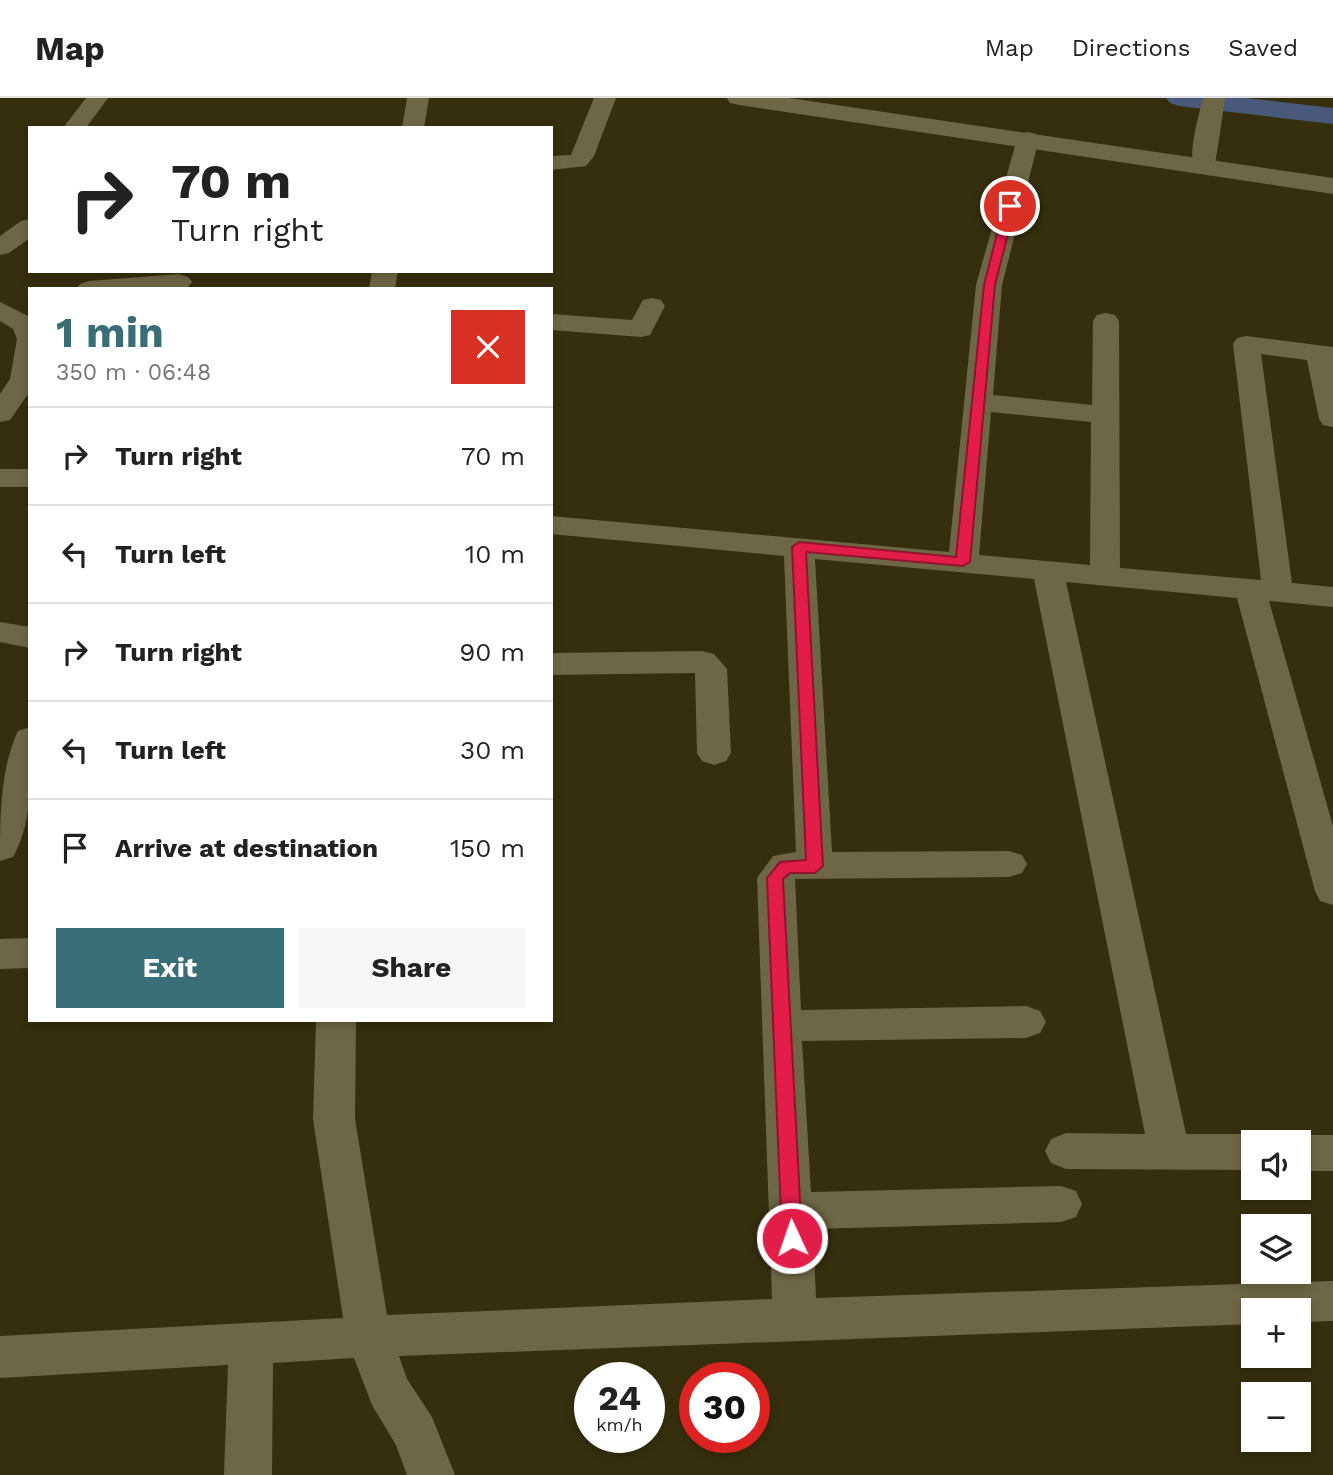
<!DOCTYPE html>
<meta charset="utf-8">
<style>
:root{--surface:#fff;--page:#f6f6f6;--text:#222;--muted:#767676;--line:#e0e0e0;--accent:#396e77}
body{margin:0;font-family:"Work Sans",sans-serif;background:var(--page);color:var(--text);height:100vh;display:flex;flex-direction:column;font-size:26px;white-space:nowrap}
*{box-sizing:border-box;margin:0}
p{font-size:23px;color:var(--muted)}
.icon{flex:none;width:38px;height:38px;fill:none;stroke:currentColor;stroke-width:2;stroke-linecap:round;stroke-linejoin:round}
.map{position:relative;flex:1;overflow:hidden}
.details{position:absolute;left:28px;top:189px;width:525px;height:735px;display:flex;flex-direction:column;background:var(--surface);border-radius:0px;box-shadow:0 4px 10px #0003}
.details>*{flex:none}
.hud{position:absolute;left:28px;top:28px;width:525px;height:147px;border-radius:0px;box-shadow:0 4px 10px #0003;background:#fff;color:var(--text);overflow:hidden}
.tools{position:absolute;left:1241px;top:1032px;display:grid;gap:14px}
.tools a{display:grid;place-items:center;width:70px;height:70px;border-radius:0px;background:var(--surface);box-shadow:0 4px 10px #0003;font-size:35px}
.speed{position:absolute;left:574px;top:1264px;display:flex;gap:14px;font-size:35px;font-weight:700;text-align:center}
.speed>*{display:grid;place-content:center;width:91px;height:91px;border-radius:50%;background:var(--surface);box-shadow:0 4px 10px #0003;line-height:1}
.speed small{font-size:18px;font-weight:400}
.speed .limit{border:10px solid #d22;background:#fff;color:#111}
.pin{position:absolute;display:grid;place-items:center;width:60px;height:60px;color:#fff;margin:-30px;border:4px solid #fff;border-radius:50%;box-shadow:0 2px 7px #0007}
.me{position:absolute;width:77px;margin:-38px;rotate:357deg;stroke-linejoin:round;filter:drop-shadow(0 0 5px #0008)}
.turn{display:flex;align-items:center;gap:24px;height:147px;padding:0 28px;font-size:32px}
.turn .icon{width:91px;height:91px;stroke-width:2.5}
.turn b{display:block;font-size:49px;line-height:60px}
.round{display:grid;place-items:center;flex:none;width:74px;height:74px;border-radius:0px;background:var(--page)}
.summary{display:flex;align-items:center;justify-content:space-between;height:119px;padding:0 28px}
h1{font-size:42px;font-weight:700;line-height:52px;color:var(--accent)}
.button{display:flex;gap:14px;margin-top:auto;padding:14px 28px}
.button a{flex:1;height:80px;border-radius:0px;background:var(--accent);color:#fff;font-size:28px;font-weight:700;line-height:80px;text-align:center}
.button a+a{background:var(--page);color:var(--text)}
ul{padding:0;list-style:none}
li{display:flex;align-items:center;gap:21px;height:98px;padding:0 28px;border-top:2px solid var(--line)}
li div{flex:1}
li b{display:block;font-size:26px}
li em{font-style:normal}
header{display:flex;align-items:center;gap:42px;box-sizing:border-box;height:98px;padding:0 35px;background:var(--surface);border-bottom:2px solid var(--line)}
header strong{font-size:33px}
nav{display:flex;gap:38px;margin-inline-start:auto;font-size:24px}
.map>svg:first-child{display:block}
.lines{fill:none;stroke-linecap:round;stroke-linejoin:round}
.canal{fill:#485979;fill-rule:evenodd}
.street{fill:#6e6746;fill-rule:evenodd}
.secondary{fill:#6e6746;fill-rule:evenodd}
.route{fill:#e11d48;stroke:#92132f;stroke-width:2}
</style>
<header>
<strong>Map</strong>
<nav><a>Map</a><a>Directions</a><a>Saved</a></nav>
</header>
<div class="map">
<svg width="1333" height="1377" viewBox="0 0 1333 1377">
<rect width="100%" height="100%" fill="#362f0e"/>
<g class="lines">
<path class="canal" d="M1166,0H1245L1333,10V26L1179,8L1170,5Z"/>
<path class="street" d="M86,0H108L86,30H63Z
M407,0H429L424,30H402Z
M594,0H616L594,58L586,68L551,72V58L571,57Z
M1203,0H1225C1223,12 1216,70 1212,75H1196C1186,60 1199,17 1203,0Z
M1028,34L1036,36L1039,41L1002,187L993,297L1092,307L1093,223L1097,217L1106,215L1115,217L1119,223L1120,470L1261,482L1233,246L1237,240L1246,238L1333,249V329L1323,327L1319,321L1307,262L1261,256L1292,485L1333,489V509L1269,503L1333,728V807L1320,803L1315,793L1237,500L1066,484L1186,1036H1253L1268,1042L1269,1045H1253V1072L1066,1071L1051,1065L1045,1053L1051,1041L1066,1035L1145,1036L1034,481L815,461L832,754L1009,753L1022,757L1027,766L1022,775L1009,779L795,781L801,912L1026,908L1040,913L1046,924L1040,935L1026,940L802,943L811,1094L1061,1088L1076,1093L1082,1106L1076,1119L1061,1124L813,1131L816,1200L1333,1183V1223L1298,1224V1213H1253V1226L399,1258L407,1281L432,1319L455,1377H407L396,1347L372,1307L354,1260L273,1265L272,1377H224L228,1267L0,1280V1238L343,1220L313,1021L316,922H356L355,1021L387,1217L772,1201L757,780L773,758L796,754L784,458L551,436V418L949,454L976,187L1017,41L1020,36ZM991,314L1091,324L1090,467L979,457Z
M30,121V140L9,155L0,157V138L21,123Z
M372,173H398L395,191H369Z
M179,176L188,179L192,184L188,189L76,191L80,186L89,183Z
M652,200L661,202L665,208L650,237L641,239L551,232V216L632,222L643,202Z
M0,204L30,219V293L10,322L0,324V296L10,281L17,241L13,231L0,223Z
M0,371H30V389H0Z
M0,524L30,529V550L0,544Z
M702,553L714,556L727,571L731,655L726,663L714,667L702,663L697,655L695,575L551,577V555Z
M30,629C30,673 35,720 13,759L0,763C0,720 0,671 18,633Z
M30,840V870L0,871V841Z
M1298,1037H1333V1073H1298V1045H1282Z"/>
<path class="secondary" d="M727,0H789L1333,80V96L739,7L730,5Z"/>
</g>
<path class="route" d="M1010,105L1015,108L995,187L970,464L963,468L806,454L823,768L815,775H790L783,781L802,1140L799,1146L792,1149L785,1146L782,1140L767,780L780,764L806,762L792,449L799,444L956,459L984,187L1004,108Z"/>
</svg>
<div class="tools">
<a><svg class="icon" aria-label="sound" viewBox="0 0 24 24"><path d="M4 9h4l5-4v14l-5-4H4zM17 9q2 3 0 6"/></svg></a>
<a><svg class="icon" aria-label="layers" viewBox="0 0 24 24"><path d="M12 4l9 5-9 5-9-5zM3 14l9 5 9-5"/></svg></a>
<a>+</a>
<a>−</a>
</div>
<div class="speed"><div>24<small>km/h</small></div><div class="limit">30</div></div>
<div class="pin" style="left:1010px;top:108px;background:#d93025"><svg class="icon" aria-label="arrive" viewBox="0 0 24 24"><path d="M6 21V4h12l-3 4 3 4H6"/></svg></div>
<svg class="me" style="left:792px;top:1140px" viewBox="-20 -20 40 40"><circle r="17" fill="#e11d48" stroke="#fff" stroke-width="3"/><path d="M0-11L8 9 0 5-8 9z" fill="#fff"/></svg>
<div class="hud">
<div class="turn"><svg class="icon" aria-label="right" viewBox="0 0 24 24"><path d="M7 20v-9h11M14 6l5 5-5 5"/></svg><div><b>70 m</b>Turn right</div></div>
</div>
<section class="details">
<div class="summary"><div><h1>1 min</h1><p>350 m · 06:48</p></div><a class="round" style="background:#d93025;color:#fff"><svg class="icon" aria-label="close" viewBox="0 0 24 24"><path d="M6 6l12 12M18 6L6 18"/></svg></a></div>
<ul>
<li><svg class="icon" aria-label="right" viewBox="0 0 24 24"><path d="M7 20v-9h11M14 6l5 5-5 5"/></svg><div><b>Turn right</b></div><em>70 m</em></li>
<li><svg class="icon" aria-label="left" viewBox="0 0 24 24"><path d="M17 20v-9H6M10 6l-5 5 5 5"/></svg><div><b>Turn left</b></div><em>10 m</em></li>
<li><svg class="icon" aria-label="right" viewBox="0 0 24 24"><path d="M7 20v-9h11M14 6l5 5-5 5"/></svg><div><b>Turn right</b></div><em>90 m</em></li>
<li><svg class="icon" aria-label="left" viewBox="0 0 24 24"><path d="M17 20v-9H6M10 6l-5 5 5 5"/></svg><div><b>Turn left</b></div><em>30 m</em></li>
<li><svg class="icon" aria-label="arrive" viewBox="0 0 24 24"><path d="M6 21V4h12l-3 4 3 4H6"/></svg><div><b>Arrive at destination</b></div><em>150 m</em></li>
</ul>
<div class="button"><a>Exit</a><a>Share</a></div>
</section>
</div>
